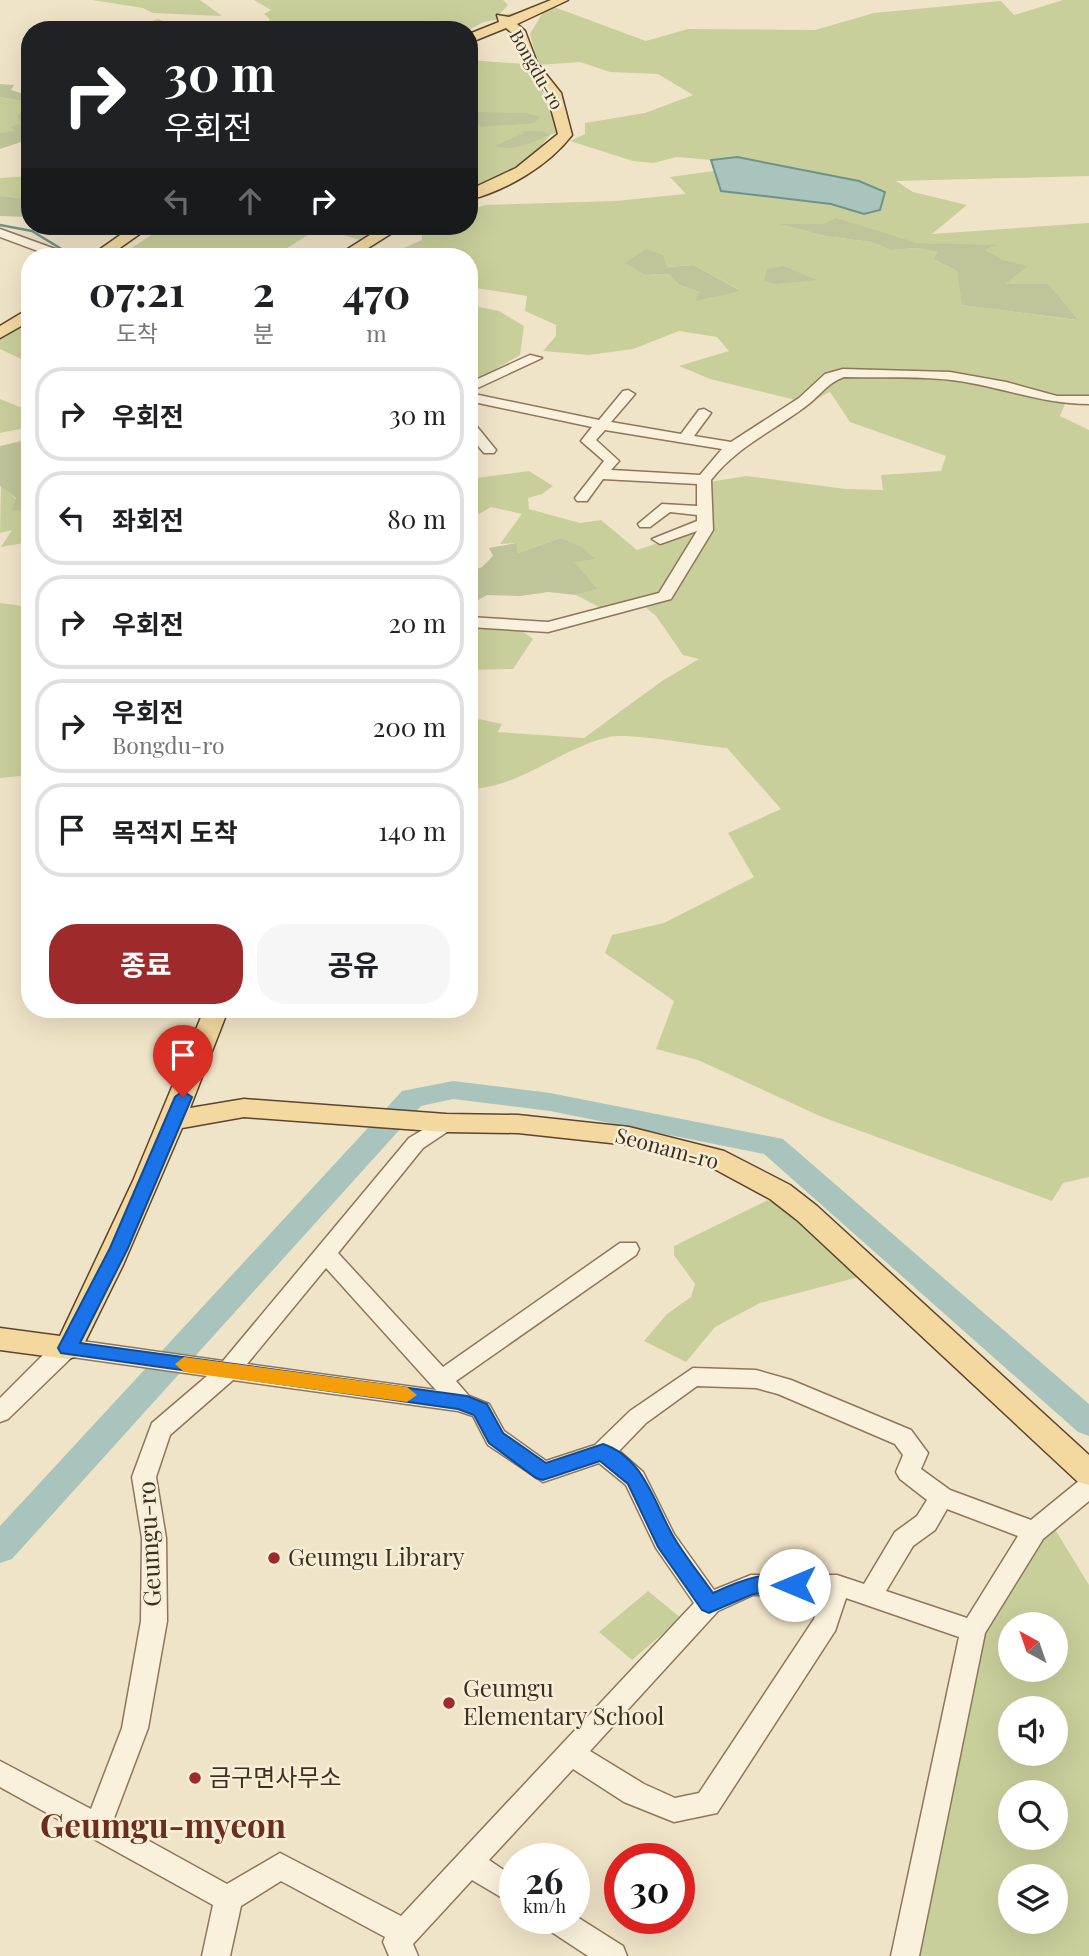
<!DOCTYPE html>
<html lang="ko">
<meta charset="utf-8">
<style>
:root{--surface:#fff;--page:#f6f6f6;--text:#202124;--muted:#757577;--line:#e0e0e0;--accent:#9e2a2b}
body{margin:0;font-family:"Playfair Display","Noto Sans KR",serif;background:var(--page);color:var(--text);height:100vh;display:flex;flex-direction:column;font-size:26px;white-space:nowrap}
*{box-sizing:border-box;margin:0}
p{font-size:23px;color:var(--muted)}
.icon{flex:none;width:38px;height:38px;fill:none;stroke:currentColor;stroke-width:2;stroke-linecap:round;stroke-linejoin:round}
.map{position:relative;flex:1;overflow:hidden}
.side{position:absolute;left:21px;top:248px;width:457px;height:770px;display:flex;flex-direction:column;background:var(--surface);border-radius:28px;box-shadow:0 7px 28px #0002}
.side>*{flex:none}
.banner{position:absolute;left:21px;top:21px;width:457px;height:214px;border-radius:28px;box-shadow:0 7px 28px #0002;background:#202124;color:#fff;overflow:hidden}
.needle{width:46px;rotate:320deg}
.fabs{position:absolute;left:998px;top:1612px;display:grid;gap:14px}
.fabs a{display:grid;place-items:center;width:70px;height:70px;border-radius:50%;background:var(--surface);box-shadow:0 7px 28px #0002;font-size:35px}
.speed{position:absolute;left:499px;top:1843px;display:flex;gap:14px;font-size:35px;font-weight:700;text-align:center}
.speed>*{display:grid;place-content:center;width:91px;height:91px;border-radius:50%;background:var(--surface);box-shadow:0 7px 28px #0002;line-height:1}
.speed small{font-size:18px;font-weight:400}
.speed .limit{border:10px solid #d22;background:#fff;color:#111}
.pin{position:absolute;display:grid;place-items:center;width:60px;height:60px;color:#fff;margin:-72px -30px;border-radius:50% 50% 50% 0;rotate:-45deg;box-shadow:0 0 7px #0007}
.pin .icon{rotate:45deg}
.me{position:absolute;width:77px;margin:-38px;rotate:270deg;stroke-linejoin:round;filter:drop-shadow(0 0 5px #0008)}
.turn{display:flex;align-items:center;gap:24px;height:147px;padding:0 28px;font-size:32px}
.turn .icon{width:91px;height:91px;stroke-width:2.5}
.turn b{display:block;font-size:49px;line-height:60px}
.lanes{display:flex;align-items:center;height:66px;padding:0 28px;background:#0003;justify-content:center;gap:35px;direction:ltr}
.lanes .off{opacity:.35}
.eta{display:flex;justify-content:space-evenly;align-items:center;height:119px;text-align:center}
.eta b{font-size:42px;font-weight:700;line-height:49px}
.action{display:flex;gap:14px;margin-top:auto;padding:14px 28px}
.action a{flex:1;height:80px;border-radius:28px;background:var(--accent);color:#fff;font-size:28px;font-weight:700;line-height:80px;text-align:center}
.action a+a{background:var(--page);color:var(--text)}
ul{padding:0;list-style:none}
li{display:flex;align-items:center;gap:21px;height:94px;margin:0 14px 10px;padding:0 14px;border:4px solid var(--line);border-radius:28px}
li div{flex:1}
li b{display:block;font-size:26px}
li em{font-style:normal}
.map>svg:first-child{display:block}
.green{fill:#c9cf9b;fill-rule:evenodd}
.cemetery{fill:#bfc49a}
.water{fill:#a9c4bc;stroke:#6f938a;stroke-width:2}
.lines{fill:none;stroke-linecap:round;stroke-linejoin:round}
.stream{stroke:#6f938a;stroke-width:2.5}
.river{fill:#a9c4bc;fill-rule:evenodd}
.minor-casing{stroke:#8d765c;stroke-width:3}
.major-casing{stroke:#5b4430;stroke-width:3}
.minor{fill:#faf1dc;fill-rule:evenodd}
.major{fill:#f3d9a0;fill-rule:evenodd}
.route{fill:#1a73e8;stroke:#114b97;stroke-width:2}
.slow{fill:#f59e0b}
.poi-dot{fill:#9e2a2b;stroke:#f7eed8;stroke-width:2.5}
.labels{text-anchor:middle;stroke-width:5;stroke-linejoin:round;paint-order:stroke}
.far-street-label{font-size:18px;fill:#3d2e20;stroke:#f7eed8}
.street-label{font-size:21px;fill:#3d2e20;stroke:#f7eed8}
.near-street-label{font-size:24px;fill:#3d2e20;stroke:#f7eed8}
.near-poi-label{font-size:24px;fill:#3d2e20;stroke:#f7eed8;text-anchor:start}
.near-district-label{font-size:33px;font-weight:bold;fill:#6b2e1e;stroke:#f7eed8}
</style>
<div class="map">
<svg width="1089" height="1956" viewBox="0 0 1089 1956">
<rect width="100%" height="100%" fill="#f0e4c8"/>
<path class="green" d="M92,0H200L222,16L153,13L143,8Z
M254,0H503L508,5L499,15L554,7L646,41L688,29L815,30L874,13L1001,1L1014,15L1063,0H1089V176L896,181L913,192L967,205L932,234L1089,223V402L1065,404L1060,416L1089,430V1177L1063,1183L1052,1201L822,1117L698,1060L656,1049L674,1001L605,953L612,935L664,923L754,877L728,833L781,809L727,748C702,746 628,732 609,737C560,748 521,788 469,789V717L502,724L498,732L584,738L662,681L699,659L683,655L656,616L644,606L608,612L576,595L598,589L573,562L560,538L518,553L517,543L500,544L522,514L491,507L469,520V479L529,471L553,486L542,494L528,498L529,509L580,523L601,520L637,550L700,529L709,482L746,476L846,489L883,490L881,475L941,471L946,456L850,422L830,392L808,403L710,379L679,366L729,351L717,337L679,331L633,349L589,355L543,351L556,336V325L525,311L527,296L469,287V257H383L422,240V232L431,226H469V210L486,205L615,201L686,194L670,177L714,171L721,191L831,204L864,214L859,181L737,157L711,160L677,157L653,163L633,161L570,141L585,134V123L645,113L693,95L658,74L610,72L580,62L538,65L530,34L543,12L484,22L468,30H344L346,23L319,27L339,30H119L125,24H144L158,19L168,23L265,26L270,19L264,14L271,10ZM824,224L917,243L995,246L984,250L1003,260L1027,266L1004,284L1076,320L963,305L957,271L933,259L939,252L916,248L891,250L871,242L825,236L784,225ZM662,255L667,267L694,265L740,290L696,300L699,292L679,285L669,274L646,275Z
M469,60L525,64L543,93L558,132L550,135L524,167L469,191Z
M0,97L28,102L17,116L22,123L11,127L15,131L10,134L0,133Z
M30,176V199L0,196V178Z
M165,226H390L360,240L319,228L273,257H118Z
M469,305L499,311L524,326L520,355L469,384Z
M30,318V363L0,349V339Z
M0,399L30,411V427L0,433Z
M1,486L30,511V542L1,547L12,530L0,533Z
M0,603L30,607V775L0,778Z
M469,626L518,628L533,639L513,669L469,670Z
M768,1200L798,1217L859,1277L760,1303L715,1327L686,1362L644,1341L667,1314L691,1297L695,1284L674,1255V1246Z
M1053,1526L1089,1585V1956H915L979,1637L1029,1553ZM1010,1624H1055V1670H1010ZM1010,1708H1055V1754H1010ZM1010,1792H1055V1838H1010ZM1010,1876H1055V1922H1010Z
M648,1591L681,1618L632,1660L599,1632Z"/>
<path class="cemetery" d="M0,84L14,85L11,90L30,96V139L0,149V133L15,131L10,127L21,123L17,116L28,102L0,97Z
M477,112L526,113L541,117L534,123L481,127L472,117Z
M523,131H542L550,135C529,143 517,152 495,146L524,133Z
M0,196L30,199V217L0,216Z
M836,218L917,243L997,245L985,250L1003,260L1028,266L1005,284H1048L1078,320L962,305L957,271L933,259L938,252L916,248L891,250L871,242L825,236L780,224H824Z
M646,249L663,255L667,267L694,265L741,291L695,301L699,292L679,285L669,274L646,275L625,263Z
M784,266L816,280L776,284L764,281L767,269Z
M30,439V511L12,510L16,498L0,486V446Z
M560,538L582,547L595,559L574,562L598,589L576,595L548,592L520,596L487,595L469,605V572L482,567L493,556L489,548L517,543L518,553Z"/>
<path class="water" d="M737,157L859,181L885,192L880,210L864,214L831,204L721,191L711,160Z"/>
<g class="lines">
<path class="stream" d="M0,225L32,231L68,253"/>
<path class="river" d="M453,1081L550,1093L783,1139L1089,1404V1436L1078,1432L764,1154L550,1111L453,1099L421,1106L12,1559L0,1563V1526L402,1091Z"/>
<defs>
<path id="minor" d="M0,229L69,254L71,257H54L0,237Z
M530,355L542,358L469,392V383Z
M843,369L950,372L1006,382L1057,396H1089V404C1040,404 1000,386 952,380C916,376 879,378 844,377C829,382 821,394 810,403C776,430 738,445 711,480L713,530L671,599L548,632L469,627V617L548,622L659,593L697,531L660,544L652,539L697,521V515L670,512L650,527H640L638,524L662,504L697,506V484L603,479L587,501H577L575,498L604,461L581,441L592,427L469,401V393L599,420L623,391L628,390L635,394L611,422L681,434L699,410L704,409L711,413L694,436L731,442L799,398L825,374ZM605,430L722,449L700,475L611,470L619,461L596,440Z
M469,422L474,423L496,450L494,453H484L469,435Z
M446,1116L453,1118L456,1123L453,1128L423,1148L338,1253L443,1367L620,1243H636L639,1249L636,1255L456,1381L469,1396L489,1404L504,1431L546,1461L595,1445L630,1411L693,1368L756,1370L791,1380L911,1430L928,1453L921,1469L950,1490L1031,1520L1080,1480L1089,1477V1501L1043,1539L985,1633L919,1956H891L959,1637L846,1598L835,1631L717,1813L674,1822L624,1802L573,1769L489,1860L514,1877V1905L472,1880L413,1944L418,1956H389L383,1942L385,1937L281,1881L241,1906L230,1956H202L213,1905L0,1787V1761L91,1809L122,1728L141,1621L142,1538L132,1477L152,1423L207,1376L72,1357L8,1419L0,1422V1398L44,1354L68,1339L223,1361L409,1138ZM326,1268L436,1390L247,1364ZM233,1380L458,1411L473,1416L488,1445L543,1482L599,1463L626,1485L656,1548L694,1603L401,1916L280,1853L227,1884L113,1821L148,1728L167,1621L166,1538L156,1477L170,1435ZM697,1386L756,1388L778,1394L895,1444L903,1455L896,1472L900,1479L927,1500L917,1516L895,1532L864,1584L837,1575H751L714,1590L674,1534L643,1472L619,1451L646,1423ZM947,1509L1018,1536L967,1618L886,1591L913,1546L935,1530ZM753,1595H821L814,1619L699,1793L675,1798L644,1784L590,1751L718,1611Z
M574,1915L623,1946L627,1956H588L544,1927L540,1918H574Z"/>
<path id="major" d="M551,0H568L517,24L525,31L537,63L561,93L572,135C548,166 507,190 469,200V190L516,168L558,134L547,94L524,64L512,33L506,28L469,43V34L499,22L497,15L509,17Z
M133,226H151L107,257H89Z
M384,226H403L354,257H335Z
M30,308V321L0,338V326Z
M204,1010H228L190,1108L244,1099L446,1114L518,1115L629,1127L724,1151L790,1185L817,1206L1089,1455V1485L1078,1482L797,1220L770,1199L707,1165L629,1145L518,1133L446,1132L244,1117L182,1128L123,1265L78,1356L68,1359L0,1350V1328L60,1336L133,1181Z"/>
</defs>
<use href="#minor" class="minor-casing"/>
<use href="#major" class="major-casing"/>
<use href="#minor" class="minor"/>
<use href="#major" class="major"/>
</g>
<path class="route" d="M183,1091L192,1097L128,1248L80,1343L467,1396L487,1404L503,1433L546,1463L603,1444C643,1457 654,1502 672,1534C683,1554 699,1573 713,1593C741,1580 771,1568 801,1579L804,1585L801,1591L753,1594L709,1613L702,1610L658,1547L628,1484L600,1461L543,1480L536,1478L489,1443L474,1415L458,1409L61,1353L58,1348L110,1248L175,1097Z"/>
<path class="slow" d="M184,1357L407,1387L417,1395L407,1402L184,1372L175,1364Z"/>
<g class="poi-dot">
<circle cx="274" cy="1558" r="7"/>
<circle cx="449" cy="1703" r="7"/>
<circle cx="195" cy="1778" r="7"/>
</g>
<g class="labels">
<g class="far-street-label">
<text transform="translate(536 70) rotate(60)" y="6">Bongdu-ro</text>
</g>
<g class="street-label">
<text transform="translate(667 1149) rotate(15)" y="7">Seonam-ro</text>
</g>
<g class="near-street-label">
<text transform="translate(150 1544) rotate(-93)" y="8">Geumgu-ro</text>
</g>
<g class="near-poi-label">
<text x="288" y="1566">Geumgu Library</text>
<text x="463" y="1697">Geumgu<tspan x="463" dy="28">Elementary School</tspan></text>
<text x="209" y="1786">금구면사무소</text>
</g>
<g class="near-district-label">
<text x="163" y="1838">Geumgu-myeon</text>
</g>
</g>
</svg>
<div class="fabs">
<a><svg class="needle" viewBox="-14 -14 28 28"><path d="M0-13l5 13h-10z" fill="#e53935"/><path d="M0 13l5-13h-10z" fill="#757577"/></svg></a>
<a><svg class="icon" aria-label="sound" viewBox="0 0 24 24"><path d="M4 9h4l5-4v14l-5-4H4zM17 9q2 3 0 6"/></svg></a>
<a><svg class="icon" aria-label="search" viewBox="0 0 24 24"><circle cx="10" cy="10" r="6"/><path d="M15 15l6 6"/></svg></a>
<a><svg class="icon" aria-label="layers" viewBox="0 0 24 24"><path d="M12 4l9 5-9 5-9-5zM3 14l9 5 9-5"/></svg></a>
</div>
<div class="speed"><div>26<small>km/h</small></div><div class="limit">30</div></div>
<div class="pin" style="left:183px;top:1097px;background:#d93025"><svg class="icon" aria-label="arrive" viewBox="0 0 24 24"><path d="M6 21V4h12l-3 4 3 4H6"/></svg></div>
<svg class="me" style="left:794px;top:1585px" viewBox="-20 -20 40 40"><circle r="19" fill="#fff"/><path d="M0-13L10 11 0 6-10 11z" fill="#1a73e8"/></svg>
<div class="banner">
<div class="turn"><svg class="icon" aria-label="right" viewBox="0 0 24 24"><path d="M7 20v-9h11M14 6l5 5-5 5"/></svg><div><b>30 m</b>우회전</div></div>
<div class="lanes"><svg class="icon off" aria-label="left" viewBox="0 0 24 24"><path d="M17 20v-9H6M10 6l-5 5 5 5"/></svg><svg class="icon off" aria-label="ahead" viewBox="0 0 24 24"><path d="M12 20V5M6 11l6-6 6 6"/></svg><svg class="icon" aria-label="right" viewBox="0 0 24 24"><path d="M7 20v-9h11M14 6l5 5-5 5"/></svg></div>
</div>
<section class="side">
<div class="eta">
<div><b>07:21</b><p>도착</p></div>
<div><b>2</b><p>분</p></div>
<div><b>470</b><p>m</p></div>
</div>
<ul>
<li><svg class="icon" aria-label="right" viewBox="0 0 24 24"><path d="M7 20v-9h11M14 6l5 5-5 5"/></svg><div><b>우회전</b></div><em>30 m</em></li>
<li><svg class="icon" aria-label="left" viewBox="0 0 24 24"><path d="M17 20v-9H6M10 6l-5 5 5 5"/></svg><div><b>좌회전</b></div><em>80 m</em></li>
<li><svg class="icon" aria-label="right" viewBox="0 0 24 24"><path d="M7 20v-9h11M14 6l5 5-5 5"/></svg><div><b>우회전</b></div><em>20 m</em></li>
<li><svg class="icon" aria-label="right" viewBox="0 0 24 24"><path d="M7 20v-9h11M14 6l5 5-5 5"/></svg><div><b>우회전</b><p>Bongdu-ro</p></div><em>200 m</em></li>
<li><svg class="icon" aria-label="arrive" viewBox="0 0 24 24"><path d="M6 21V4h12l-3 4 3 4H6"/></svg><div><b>목적지 도착</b></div><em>140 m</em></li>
</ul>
<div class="action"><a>종료</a><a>공유</a></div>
</section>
</div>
